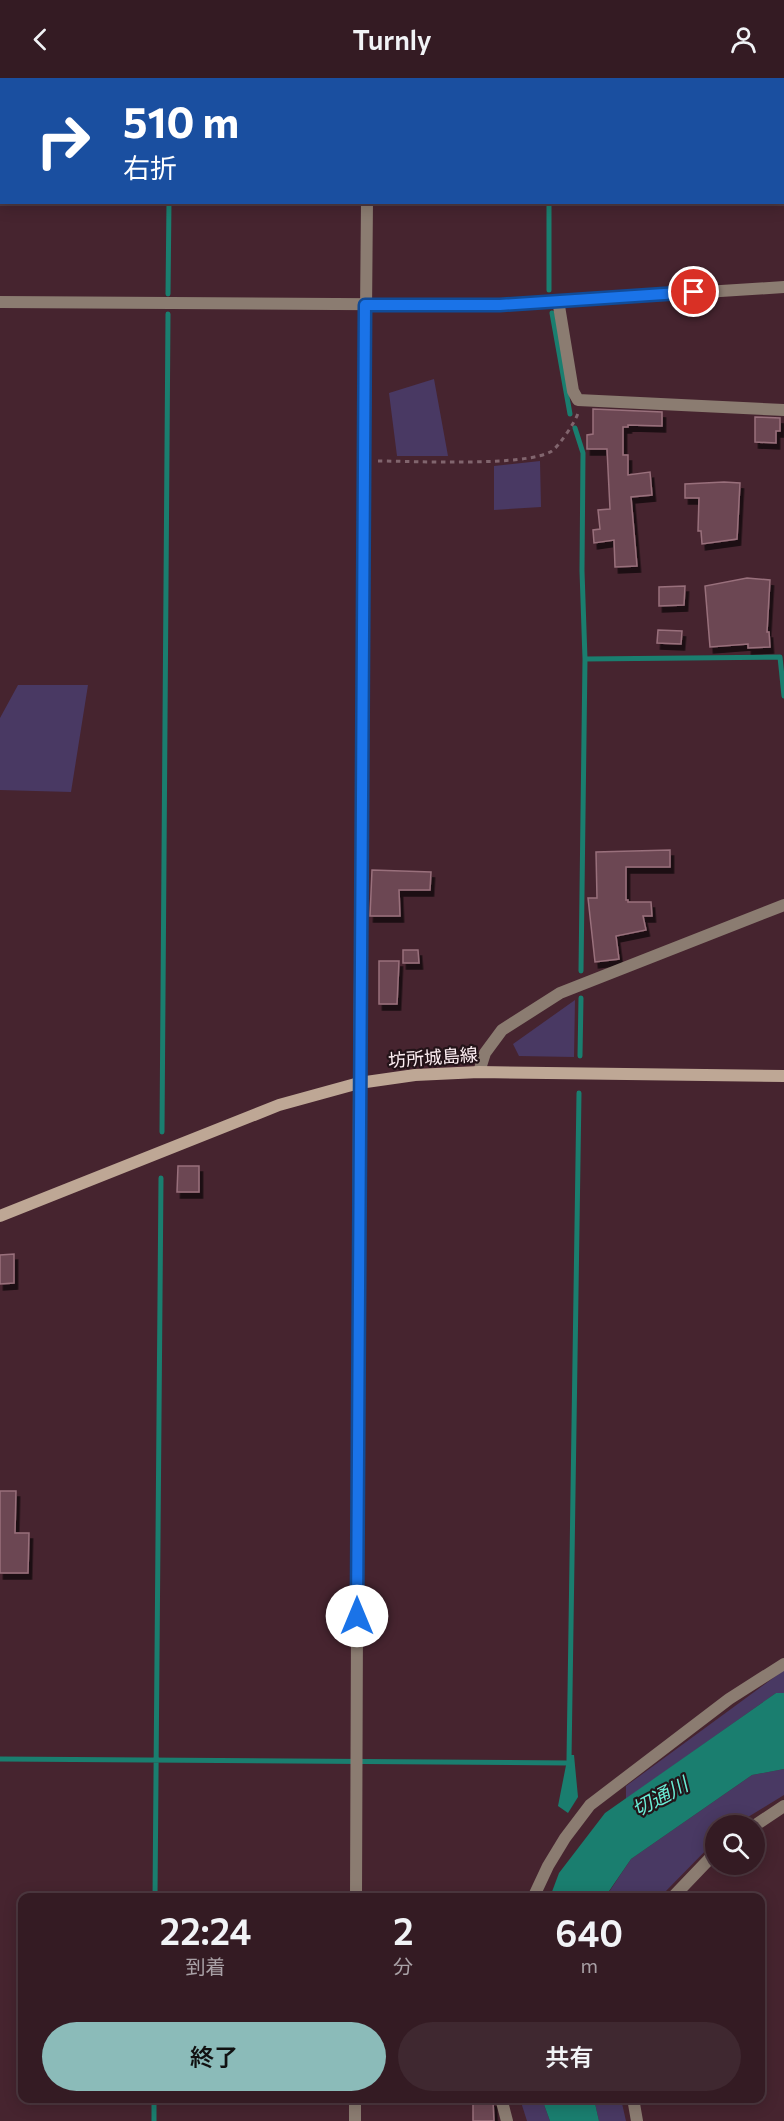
<!DOCTYPE html>
<html lang="ja">
<meta charset="utf-8">
<style>
:root{--surface:#341b23;--page:#3f2830;--text:#f1f3f6;--muted:#a9a1a6;--line:#4e3941;--accent:#8bbbb9}
body{margin:0;font-family:Commissioner,"Noto Sans JP",sans-serif;background:var(--page);color:var(--text);height:100vh;display:flex;flex-direction:column;font-size:22px;white-space:nowrap}
*{box-sizing:border-box;margin:0}
p{font-size:20px;color:var(--muted)}
.icon{flex:none;width:33px;height:33px;fill:none;stroke:currentColor;stroke-width:2;stroke-linecap:round;stroke-linejoin:round}
.map{position:relative;flex:1;overflow:hidden}
.side{position:absolute;left:18px;top:1815px;width:747px;height:210px;display:flex;flex-direction:column;background:var(--surface);border-radius:12px;box-shadow:0 3px 15px #0003,0 0 0 2px var(--line)}
.side>*{flex:none}
.banner{position:absolute;left:0px;top:0px;width:784px;height:126px;box-shadow:0 3px 15px #0003,0 0 0 2px var(--line);background:#1a4fa0;color:#fff;overflow:hidden}
.controls{position:absolute;left:705px;top:1737px;display:grid;gap:12px}
.controls a{display:grid;place-items:center;width:60px;height:60px;border-radius:50%;background:var(--surface);box-shadow:0 3px 15px #0003,0 0 0 2px var(--line);font-size:30px}
.pin{position:absolute;display:grid;place-items:center;width:51px;height:51px;color:#fff;margin:-26px;border:3px solid #fff;border-radius:50%;box-shadow:0 2px 6px #0007}
.me{position:absolute;width:66px;margin:-33px;rotate:0deg;stroke-linejoin:round;filter:drop-shadow(0 0 4px #0008)}
.turn{display:flex;align-items:center;gap:21px;height:126px;padding:0 24px;font-size:27px}
.turn .icon{width:78px;height:78px;stroke-width:2.5}
.turn b{display:block;font-size:42px;line-height:51px}
.eta{display:flex;justify-content:space-evenly;align-items:center;height:102px;text-align:center}
.eta b{font-size:36px;font-weight:600;line-height:42px}
.button{display:flex;gap:12px;margin-top:auto;padding:12px 24px}
.button a{flex:1;height:69px;border-radius:36px;background:var(--accent);color:#111;font-size:24px;font-weight:600;line-height:69px;text-align:center}
.button a+a{background:var(--page);color:var(--text)}
header{display:flex;justify-content:space-between;align-items:center;height:78px;padding:0 24px;background:var(--surface);font-size:27px;font-weight:600}
.map>svg:first-child{display:block}
.green{fill:#493963}
.water{fill:#1a7e6f}
.lines{fill:none;stroke-linecap:round;stroke-linejoin:round}
.stream{stroke:#1a7e6f;stroke-width:5}
.building{fill:#6c4752;stroke:#99707c;stroke-width:1.5;filter:url(#shadow)}
.path{stroke:#81656e;stroke-width:3;stroke-dasharray:4.5 4.5;stroke-linecap:butt}
.minor{stroke:#8b7c71;stroke-width:12}
.secondary{stroke:#bea795;stroke-width:12}
.route-casing{stroke:#114b97;stroke-width:15}
.route{stroke:#1a73e8;stroke-width:10}
.labels{text-anchor:middle;stroke-width:4.5;stroke-linejoin:round;paint-order:stroke}
.street-label{font-size:18px;fill:#feeff3;stroke:#231318}
.water-label{font-size:20px;font-style:italic;fill:#6aecd5;stroke:#231318}
</style>
<header><svg class="icon" aria-label="back" viewBox="0 0 24 24"><path d="M15 5l-7 7 7 7"/></svg>Turnly<svg class="icon" aria-label="person" viewBox="0 0 24 24"><circle cx="12" cy="8" r="4"/><path d="M4 21q1-7 8-7t8 7"/></svg></header>
<div class="map">
<svg width="784" height="2043" viewBox="0 0 784 2043">
<defs>
<filter id="shadow"><feDropShadow dx="3.5" dy="6" stdDeviation="0" flood-color="#0009"/></filter>
</defs>
<rect width="100%" height="100%" fill="#46242f"/>
<path class="green" d="M600,0H784V15L783,2Z
M434,301L448,378H397L389,315Z
M540,383L541,429L494,432V388Z
M18,607H88L71,714L0,712V640Z
M575,922L574,979L519,978L513,966Z
M784,1592V1615H776L626,1721V1708Z
M784,1691V1717L735,1747L716,1748L715,1763L664,1815L661,1819L605,1820L631,1781L752,1697Z
M520,2021H542L550,2043H527Z
M594,2021H621L626,2043H599Z"/>
<path class="water" d="M461,0H600L605,1L465,2Z
M776,1615H784V1691L752,1697L631,1781L605,1819H550L559,1795L605,1735Z
M568,1677H574L578,1719L568,1735L558,1728Z
M542,2021H594L599,2043H550Z"/>
<g class="lines">
<path class="stream" d="M549,212V124
M168,216L169,124
M552,235L570,336
M575,350L583,375L582,493L585,581L581,893
M585,581L780,579L784,618
M580,978L581,920
M162,1054L168,236
M0,1681L569,1685V1687
M569,1682L579,1015
M155,1820L161,1100
M154,2043V2020"/>
</g>
<path class="building" d="M593,331L662,334V348L628,347V349H623V377H628V397L650,394L652,417L631,419L637,488L615,489L614,462L594,465L593,452L600,451L598,432L610,431L607,371H587V357L593,356Z
M755,339L780,340V353H776V365L755,364Z
M724,404L740,405L737,461L702,466L701,453H698L699,420H685V406Z
M747,500L770,502L767,554H769L770,569L748,570V566L710,569L705,508Z
M685,508L684,527L659,528V509Z
M658,552L682,553L681,566L657,565Z
M670,772V789H626V822H628V824H651L652,838H643L646,852L616,858L619,881L595,884L588,820H597L596,774Z
M372,792L431,794L430,812H399L400,838H370Z
M403,872H418L419,885H403Z
M379,883H399L397,926H379Z
M178,1088H199V1114H177Z
M14,1176V1205L0,1206V1177Z
M0,1413H16L15,1455H29L28,1495H0Z
M493,2023L494,2043H473V2024Z"/>
<g class="lines">
<path class="path" d="M52,2L58,0
M0,5H2
M783,90L784,89
M378,383C413,383 527,389 552,373C559,368 576,343 578,335"/>
<path class="minor" d="M369,2V1
M558,222L573,313L578,322L784,332
M0,224L499,227L784,209
M479,994L485,975L502,952L560,915L784,827
M754,1748L784,1728
M356,1820L359,1005L367,124
M533,1820L548,1788L565,1760L590,1727L729,1621L784,1586
M672,1820L716,1774
M501,2020L507,2043
M633,2020L637,2043
M355,2043V2020"/>
<path class="secondary" d="M0,1138L279,1027L359,1005L415,997L479,994L784,998"/>
</g>
<g class="lines">
<defs>
<path id="route" d="M357,1538L365,227H500L694,214"/>
</defs>
<use href="#route" class="route-casing"/>
<use href="#route" class="route"/>
</g>
<g class="labels">
<g class="street-label">
<text transform="translate(433 980) rotate(-4)" y="6">坊所城島線</text>
</g>
<g class="water-label">
<text transform="translate(660 1719) rotate(-28)" y="7">切通川</text>
</g>
</g>
</svg>
<div class="controls">
<a><svg class="icon" aria-label="search" viewBox="0 0 24 24"><circle cx="10" cy="10" r="6"/><path d="M15 15l6 6"/></svg></a>
</div>
<div class="pin" style="left:694px;top:214px;background:#d93025"><svg class="icon" aria-label="arrive" viewBox="0 0 24 24"><path d="M6 21V4h12l-3 4 3 4H6"/></svg></div>
<svg class="me" style="left:357px;top:1538px" viewBox="-20 -20 40 40"><circle r="19" fill="#fff"/><path d="M0-13L10 11 0 6-10 11z" fill="#1a73e8"/></svg>
<div class="banner">
<div class="turn"><svg class="icon" aria-label="right" viewBox="0 0 24 24"><path d="M7 20v-9h11M14 6l5 5-5 5"/></svg><div><b>510 m</b>右折</div></div>
</div>
<section class="side">
<div class="eta">
<div><b>22:24</b><p>到着</p></div>
<div><b>2</b><p>分</p></div>
<div><b>640</b><p>m</p></div>
</div>
<div class="button"><a>終了</a><a>共有</a></div>
</section>
</div>
